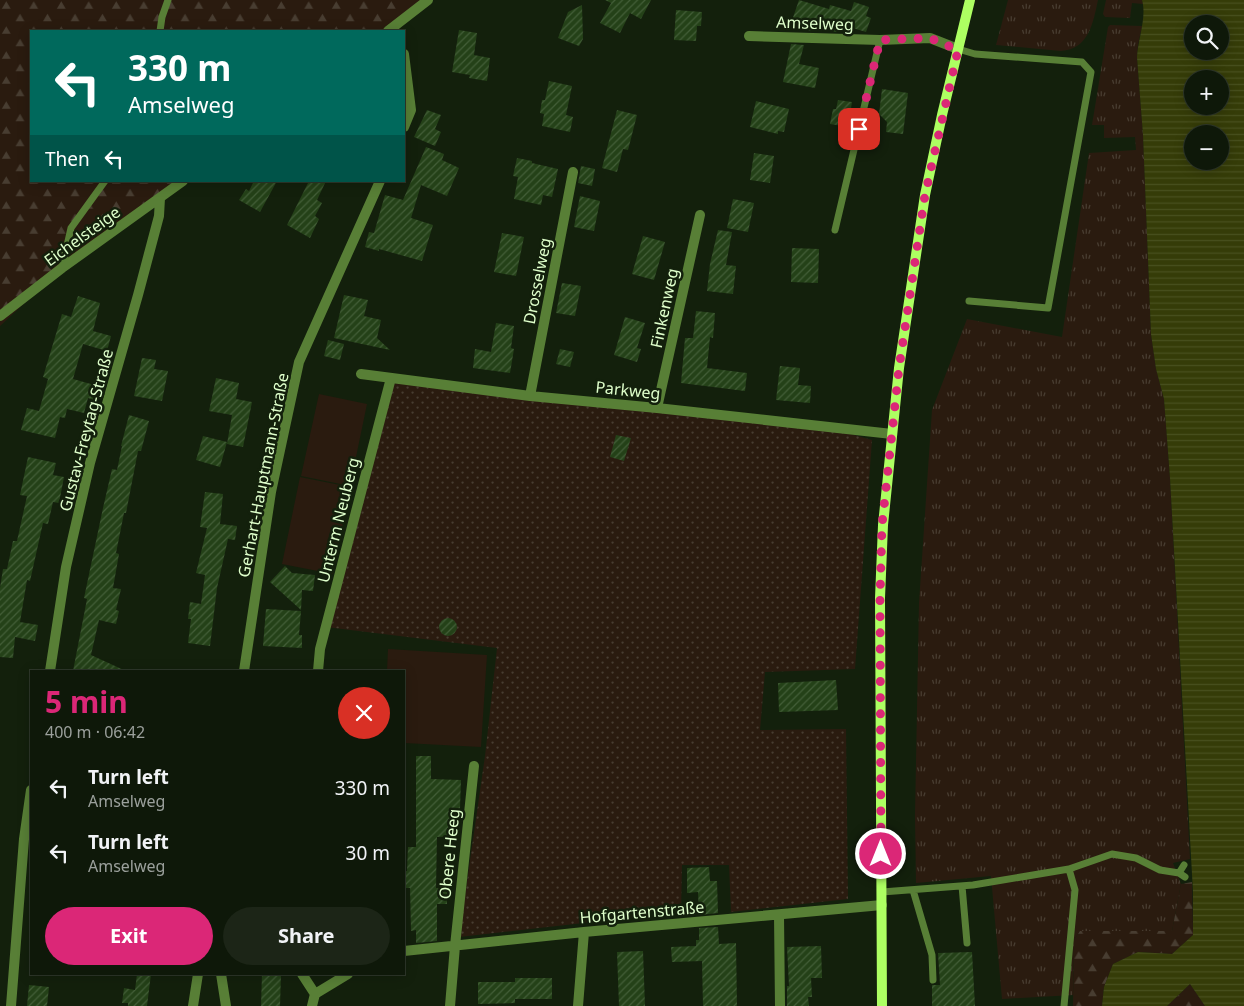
<!DOCTYPE html>
<meta charset="utf-8">
<style>
:root{--surface:#0e1809;--page:#1c2517;--text:#f1f3f6;--muted:#9ba09c;--line:#2e372a;--accent:#db2777}
body{margin:0;font-family:"Noto Sans",sans-serif;background:var(--page);color:var(--text);height:100vh;display:flex;flex-direction:column;font-size:19px;white-space:nowrap}
*{box-sizing:border-box;margin:0}
p{font-size:16px;color:var(--muted)}
.icon{flex:none;width:28px;height:28px;fill:none;stroke:currentColor;stroke-width:2;stroke-linecap:round;stroke-linejoin:round}
.map{position:relative;flex:1;overflow:hidden}
.panel{position:absolute;left:30px;top:670px;width:375px;height:305px;display:flex;flex-direction:column;background:var(--surface);border-radius:0px;box-shadow:0 2px 12px #0003,0 0 0 1px var(--line)}
.panel>*{flex:none}
.guide{position:absolute;left:30px;top:30px;width:375px;height:152px;border-radius:0px;box-shadow:0 2px 12px #0003,0 0 0 1px var(--line);background:#00695c;color:#fff;overflow:hidden}
.controls{position:absolute;left:1184px;top:15px;display:grid;gap:10px}
.controls a{display:grid;place-items:center;width:45px;height:45px;border-radius:50%;background:var(--surface);box-shadow:0 2px 12px #0003,0 0 0 1px var(--line);font-size:25px}
.pin{position:absolute;display:grid;place-items:center;width:42px;height:42px;color:#fff;margin:-21px;border-radius:10px;box-shadow:0 2px 8px #0006}
.me{position:absolute;width:55px;margin:-28px;rotate:0deg;stroke-linejoin:round;filter:drop-shadow(0 0 4px #0008)}
.turn{display:flex;align-items:center;gap:18px;height:105px;padding:0 15px;font-size:22px}
.turn .icon{width:65px;height:65px;stroke-width:2.5}
.turn b{display:block;font-size:35px;line-height:42px}
.then{display:flex;align-items:center;height:48px;padding:0 15px;background:#0003;gap:10px;font-size:19px}
.round{display:grid;place-items:center;flex:none;width:52px;height:52px;border-radius:26px;background:var(--page)}
.overview{display:flex;align-items:center;justify-content:space-between;height:85px;padding:0 15px}
h1{font-size:30px;font-weight:700;line-height:38px;color:var(--accent)}
.cta{display:flex;gap:10px;margin-top:auto;padding:10px 15px}
.cta a{flex:1;height:58px;border-radius:30px;background:var(--accent);color:#fff;font-size:20px;font-weight:700;line-height:58px;text-align:center}
.cta a+a{background:var(--page);color:var(--text)}
ul{padding:0;list-style:none}
li{display:flex;align-items:center;gap:15px;height:65px;padding:0 15px}
li div{flex:1}
li b{display:block;font-size:19px}
li em{font-style:normal}
.map>svg:first-child{display:block}
.grass{fill:url(#grass-tufts)}
.forest{fill:url(#forest-firs)}
.park{fill:url(#park-dots)}
.pitch{fill:#2a1b0f}
.water{fill:url(#water-rules);fill-rule:evenodd}
.building{fill:url(#building-hatch)}
.lines{fill:none;stroke-linecap:round;stroke-linejoin:round}
.service{stroke:#587f36;stroke-width:7}
.minor{stroke:#587f36;stroke-width:10}
.secondary{stroke:#adff62;stroke-width:10}
.route{stroke:#db2777;stroke-width:9;stroke-dasharray:0 16.2}
.labels{text-anchor:middle;stroke-width:5;stroke-linejoin:round;paint-order:stroke}
.street-label{font-size:16px;fill:#dfffcb;stroke:#13200c}
</style>
<div class="map">
<svg width="1244" height="1006" viewBox="0 0 1244 1006">
<defs>
<pattern id="grass-tufts" width="24" height="20" patternUnits="userSpaceOnUse" patternTransform="scale(1.25)"><rect width="24" height="20" fill="#2a1b0f"/><path d="M3 7l-1-3M5 7V3M7 7l1-3M15 17l-1-3M17 17v-4M19 17l1-3" fill="none" stroke="#483d31"/></pattern>
<pattern id="forest-firs" width="22" height="20" patternUnits="userSpaceOnUse" patternTransform="scale(1.25)"><rect width="22" height="20" fill="#2a1b0f"/><path d="M5 1l3.5 6h-7zM16 11l3.5 6h-7z" fill="#483d31"/></pattern>
<pattern id="park-dots" width="8" height="8" patternUnits="userSpaceOnUse" patternTransform="scale(1.25)"><rect width="8" height="8" fill="#2a1b0f"/><path d="M2 2h.1M6 6h.1" fill="none" stroke="#483d31" stroke-width="1.8" stroke-linecap="round"/></pattern>
<pattern id="water-rules" width="6" height="5" patternUnits="userSpaceOnUse" patternTransform="scale(1.25)"><rect width="6" height="5" fill="#353c08"/><path d="M0 2.5h6" fill="none" stroke="#48501f"/></pattern>
<pattern id="building-hatch" width="6" height="6" patternUnits="userSpaceOnUse" patternTransform="scale(1.25)"><rect width="6" height="6" fill="#244118"/><path d="M-1 1l2-2M0 6l6-6M5 7l2-2" fill="none" stroke="#435e38"/></pattern>
</defs>
<rect width="100%" height="100%" fill="#13200c"/>
<path class="grass" d="M1008,0H1098C1093,23 1089,49 1061,51L996,45Z
M1106,0H1142L1143,4L1132,3L1130,18L1105,17L1103,14Z
M1110,25L1142,26L1138,45L1137,57L1143,135L1151,334L1156,369L1164,399L1170,478L1190,859L1173,863L1181,884L1172,931H1080L1074,940L1073,995L1002,999L991,876L916,883L915,816L919,603L932,410L967,319L1062,337L1089,153L1136,150L1135,137L1104,138V125H1092L1108,27Z"/>
<path class="forest" d="M0,0H428L388,31H31V181H182L62,268L0,326Z
M1192,882L1193,935L1172,954L1138,952L1113,964L1104,987L1102,1006H1073L1074,940L1080,931H1172L1181,884Z
M1190,984L1205,1006H1167Z"/>
<path class="park" d="M391,378L822,426L872,440L855,669L765,672L760,730L846,729L848,899L731,912L729,865H682L681,912L459,937L485,756L497,648L326,627Z"/>
<path class="pitch" d="M319,394L367,404L350,486L301,476Z
M300,477L350,487L333,574L282,564Z
M388,649L487,655L481,747L404,743V671H387Z"/>
<path class="water" d="M1142,0H1244V1006H1205L1190,984L1167,1006H1102L1104,987L1113,964L1138,952L1172,954L1193,935V892L1170,478L1164,399L1156,369L1151,334L1143,135L1137,57C1138,39 1147,17 1142,0ZM1192,24H1220V51H1192ZM1192,79H1220V106H1192ZM1192,134H1220V161H1192Z"/>
<path class="building" d="M605,0H651L641,19L630,13L620,33L600,23L611,3Z
M799,0L829,9L830,5L851,11L854,2L869,7L866,16L871,18L866,32L846,26L844,32H835L822,27L821,31L789,29Z
M582,5L583,39L579,46L558,38L568,12Z
M676,10L702,12L701,26H697L696,41L674,40Z
M459,30L477,33L474,55L490,58L487,81L469,78L470,75L452,72Z
M791,44L804,45L799,64L819,68L815,88L783,82Z
M549,81L572,86L566,115L573,117L570,132L542,126L544,114L540,113L542,100H545Z
M882,89L908,93L903,134L886,132L887,122L879,114Z
M838,100L852,102L848,127L830,124L833,109H836Z
M756,101L789,109L784,132L778,131V134L750,127Z
M427,110L441,115L435,129L441,132L435,146L414,137Z
M617,110L637,115L628,150L623,149L617,172L602,168Z
M426,147L444,154L442,160L459,168L447,196L421,185L411,218L433,225L422,261L379,249V251L365,247L369,232L374,233L385,195L403,200Z
M754,153L774,156L770,183L750,180Z
M517,158L532,161V163L558,169L552,197L543,195L541,205L514,199L518,177L513,176Z
M581,166L595,169L592,186L578,183Z
M254,181H277L260,212L239,200L246,189L249,191Z
M309,181H326L317,200L322,203L315,216L319,219L310,238L287,225Z
M580,196L600,201L594,231L574,227Z
M733,199L754,203L748,232L727,228Z
M718,230L732,232L726,265L736,266L733,294L707,291L710,264Z
M502,233L524,237L516,276L494,272Z
M643,236L665,242L654,280L632,274Z
M792,248L819,249L818,283L791,282Z
M562,283L581,286L575,316L556,313Z
M344,295L368,300L364,316L381,320L377,338L390,350L334,338Z
M78,296L100,303L93,331L111,336L107,351L83,344L73,379L98,386L94,400L88,398L84,413L67,409L65,418L60,417L55,438L21,430L27,408L39,411L48,379L43,377L62,314L71,317Z
M696,311L715,313L713,338L710,337L707,368L747,373L745,391L681,383L685,338H693Z
M625,317L645,323L637,348L641,349L637,362L614,355Z
M496,323L514,326L511,348L514,349L510,373L473,368L475,349L491,352Z
M328,340L344,344L340,360L324,356Z
M560,349L574,352L570,367L556,364Z
M142,358L156,360L154,369L168,371L162,401L134,396Z
M780,366L800,368L798,385L811,386L810,403L776,400Z
M216,378L239,383L236,399L252,402L243,447L227,444L232,415L209,411Z
M129,415L149,421L141,451H138L126,513H124L116,553L119,554L113,588L121,589L116,610L119,611L116,624L99,620L91,655L126,671H73L87,599L84,598L103,508L112,469L117,470L122,446H121Z
M616,435L631,438L624,461L610,457Z
M203,436L227,442L220,467L196,460Z
M28,457L56,463L53,475L64,477L59,503L53,502L48,524L43,523L30,581L27,580L20,622L38,625L35,641L15,637L13,658L0,657V588L3,569H7L13,541H17L27,496L20,495Z
M205,492L223,494L220,524L237,526L235,540L228,539L217,588L210,646L188,643L191,619H188L190,602L201,604L205,575L196,573L207,528L200,527Z
M285,566L292,573L315,575L313,591L302,590L301,610L270,582Z
M266,609L301,611L299,635H302V648L263,646Z
M439 627a9 9 0 1 1 18 0a9 9 0 1 1-18 0Z
M836,680L838,710L779,712L778,683Z
M416,756H431V779L461,780L459,836L437,837L436,888H447V904H437V941L416,943V930L411,931L410,888H404V871H407L408,847H416Z
M709,867L710,881H717L718,913L699,915L698,892L687,893V868Z
M718,927L719,944L736,943L737,1006H703L702,961L672,962L671,947L696,946V940H699V928Z
M821,946L822,978H811L812,997H808L809,1006H787V986H789L787,947Z
M643,951L645,1006H619L617,952Z
M972,952L975,1006H932V985H940L938,953Z
M137,974H151L147,1006H128V1003H122L124,988L135,990Z
M262,974H281L280,1006H261Z
M515,978H552V999H515V1003L478,1004V982H515Z
M29,985L49,987L47,1006H27Z"/>
<g class="lines">
<path class="service" d="M160,31L162,17L168,0
M958,49L975,54L1082,62L1091,72L1048,308L969,301
M835,230L880,40
M62,268L71,228L105,181
M1069,869L1112,854L1136,858L1160,870L1179,873L1185,877
M1179,873L1184,865
M962,886L967,943
M913,890L932,955L933,980
M882,892L973,885L1069,869L1075,890L1064,1006"/>
<path class="minor" d="M388,31L428,0
M749,36L880,40L930,38L958,49
M404,54L411,110L404,127
M0,316L62,268L183,181
M361,374L530,396L657,408L892,434
M530,396L573,172
M657,408L700,215
M50,671L66,567L90,463L138,295L159,216L160,198
M244,671L271,492L299,362L380,181
M318,671L320,649L391,378
M779,915L780,1006
M404,951L584,932L882,905
M221,974L226,1006
M302,974L315,994
M11,1006L24,839L31,790
M193,1006L198,974
M312,1006L315,994L348,974
M450,1006L455,946L474,766
M578,1006L584,932"/>
<path class="secondary" d="M882,1006L880,598L883,525L899,368L925,195L942,115L970,0"/>
</g>
<g class="lines">
<path class="route" d="M859,129L880,40L930,38L958,50L925,195L899,368L882,525L880,598L881,854"/>
</g>
<g class="labels">
<g class="street-label">
<text transform="translate(815 23) rotate(2)" y="6">Amselweg</text>
<text transform="translate(82 236) rotate(-36)" y="6">Eichelsteige</text>
<text transform="translate(537 281) rotate(-79)" y="6">Drosselweg</text>
<text transform="translate(664 308) rotate(-78)" y="6">Finkenweg</text>
<text transform="translate(628 390) rotate(6)" y="6">Parkweg</text>
<text transform="translate(86 430) rotate(-75)" y="6">Gustav-Freytag-Straße</text>
<text transform="translate(263 475) rotate(-79)" y="6">Gerhart-Hauptmann-Straße</text>
<text transform="translate(338 520) rotate(-76)" y="6">Unterm Neuberg</text>
<text transform="translate(449 854) rotate(-84)" y="6">Obere Heeg</text>
<text transform="translate(642 912) rotate(-5)" y="6">Hofgartenstraße</text>
</g>
</g>
</svg>
<div class="controls">
<a><svg class="icon" aria-label="search" viewBox="0 0 24 24"><circle cx="10" cy="10" r="6"/><path d="M15 15l6 6"/></svg></a>
<a>+</a>
<a>−</a>
</div>
<div class="pin" style="left:859px;top:129px;background:#d93025"><svg class="icon" aria-label="arrive" viewBox="0 0 24 24"><path d="M6 21V4h12l-3 4 3 4H6"/></svg></div>
<svg class="me" style="left:881px;top:854px" viewBox="-20 -20 40 40"><circle r="17" fill="#db2777" stroke="#fff" stroke-width="3"/><path d="M0-11L8 9 0 5-8 9z" fill="#fff"/></svg>
<div class="guide">
<div class="turn"><svg class="icon" aria-label="left" viewBox="0 0 24 24"><path d="M17 20v-9H6M10 6l-5 5 5 5"/></svg><div><b>330 m</b>Amselweg</div></div>
<div class="then">Then<svg class="icon" aria-label="left" viewBox="0 0 24 24"><path d="M17 20v-9H6M10 6l-5 5 5 5"/></svg></div>
</div>
<section class="panel">
<div class="overview"><div><h1>5 min</h1><p>400 m · 06:42</p></div><a class="round" style="background:#d93025;color:#fff"><svg class="icon" aria-label="close" viewBox="0 0 24 24"><path d="M6 6l12 12M18 6L6 18"/></svg></a></div>
<ul>
<li><svg class="icon" aria-label="left" viewBox="0 0 24 24"><path d="M17 20v-9H6M10 6l-5 5 5 5"/></svg><div><b>Turn left</b><p>Amselweg</p></div><em>330 m</em></li>
<li><svg class="icon" aria-label="left" viewBox="0 0 24 24"><path d="M17 20v-9H6M10 6l-5 5 5 5"/></svg><div><b>Turn left</b><p>Amselweg</p></div><em>30 m</em></li>
</ul>
<div class="cta"><a>Exit</a><a>Share</a></div>
</section>
</div>
